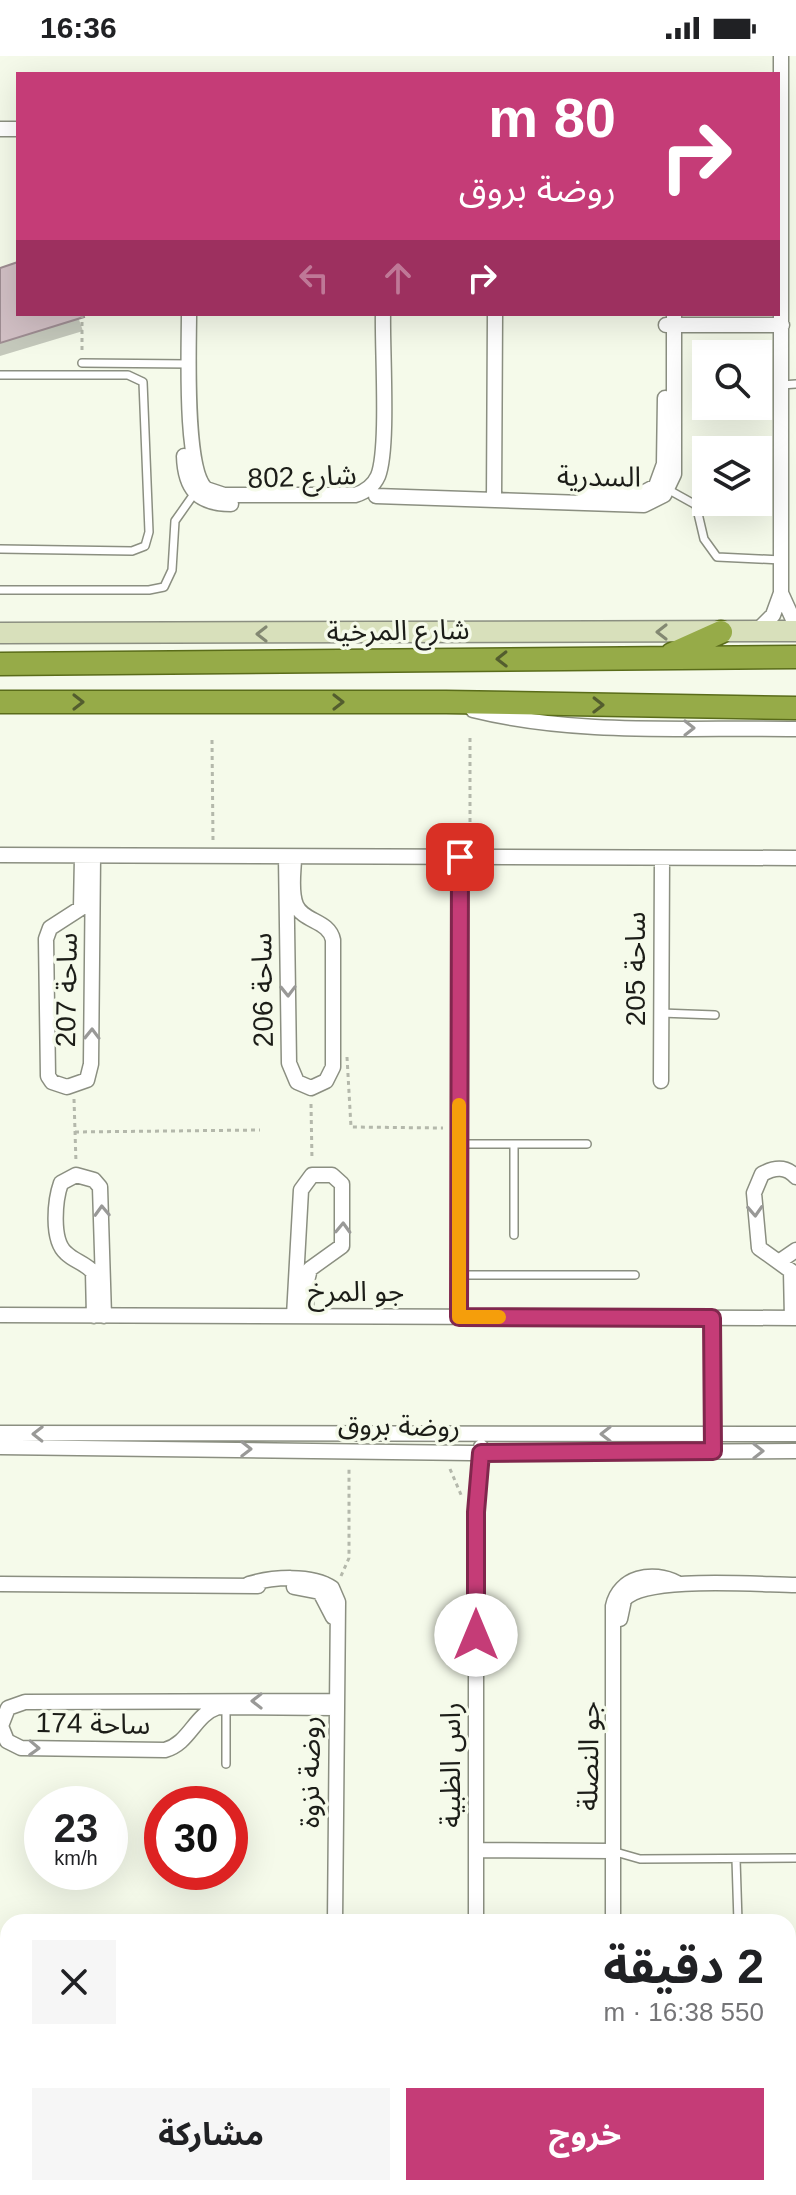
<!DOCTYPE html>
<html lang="ar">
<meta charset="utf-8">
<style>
:root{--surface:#fff;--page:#f6f6f6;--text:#202124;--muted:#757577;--accent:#c53c77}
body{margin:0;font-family:Helvetica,"Noto Sans Arabic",sans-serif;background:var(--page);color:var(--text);direction:rtl;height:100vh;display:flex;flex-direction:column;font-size:30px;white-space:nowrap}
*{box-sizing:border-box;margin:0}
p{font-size:26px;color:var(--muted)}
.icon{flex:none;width:44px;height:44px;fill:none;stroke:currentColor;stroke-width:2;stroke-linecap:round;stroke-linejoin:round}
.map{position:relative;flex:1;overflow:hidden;direction:ltr}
.side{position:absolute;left:0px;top:1858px;width:796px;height:282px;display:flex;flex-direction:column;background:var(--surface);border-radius:24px 24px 0 0;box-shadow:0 8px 32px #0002;direction:rtl}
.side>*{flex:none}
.banner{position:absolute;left:16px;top:16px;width:764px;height:244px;border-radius:0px;box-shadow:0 8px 32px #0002;direction:rtl;background:#c53c77;color:#fff;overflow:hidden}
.tools{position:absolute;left:692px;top:284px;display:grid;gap:16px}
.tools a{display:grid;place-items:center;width:80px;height:80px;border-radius:0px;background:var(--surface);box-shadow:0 8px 32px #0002;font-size:40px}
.speed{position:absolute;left:24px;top:1730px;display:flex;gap:16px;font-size:40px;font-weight:700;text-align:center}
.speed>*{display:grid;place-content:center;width:104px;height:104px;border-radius:50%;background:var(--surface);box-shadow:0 8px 32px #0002;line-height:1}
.speed small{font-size:20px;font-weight:400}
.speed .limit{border:12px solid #d22;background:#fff;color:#111}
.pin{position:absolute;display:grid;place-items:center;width:68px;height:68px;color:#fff;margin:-34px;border-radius:16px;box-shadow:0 4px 12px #0006}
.me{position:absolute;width:88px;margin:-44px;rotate:0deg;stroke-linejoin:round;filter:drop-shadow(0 0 6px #0008)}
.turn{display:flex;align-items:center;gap:28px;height:168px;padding:0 32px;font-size:36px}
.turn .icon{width:104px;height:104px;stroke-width:2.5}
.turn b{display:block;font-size:56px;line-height:68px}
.lanes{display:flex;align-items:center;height:76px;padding:0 32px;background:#0003;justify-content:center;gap:40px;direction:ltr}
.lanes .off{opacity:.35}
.round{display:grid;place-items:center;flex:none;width:84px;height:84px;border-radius:0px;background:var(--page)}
.head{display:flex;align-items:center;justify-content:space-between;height:136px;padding:0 32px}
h1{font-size:48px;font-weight:700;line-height:60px}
.action{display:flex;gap:16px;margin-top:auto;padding:16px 32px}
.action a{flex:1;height:92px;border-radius:0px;background:var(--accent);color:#fff;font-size:32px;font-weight:700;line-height:92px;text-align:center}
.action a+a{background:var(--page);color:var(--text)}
.status{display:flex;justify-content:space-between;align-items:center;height:56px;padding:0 40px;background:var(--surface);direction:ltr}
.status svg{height:22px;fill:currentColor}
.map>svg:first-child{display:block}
.shadow{fill:#0003}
.building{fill:#d1bfc4;stroke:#9e8d92;stroke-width:2}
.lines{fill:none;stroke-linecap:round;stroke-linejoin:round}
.service-casing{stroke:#8b8f81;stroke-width:10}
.minor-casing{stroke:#8b8f81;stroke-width:17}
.secondary-casing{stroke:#8b8f81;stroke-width:23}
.trunk-casing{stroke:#5a6c1a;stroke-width:25}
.path{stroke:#b4b8ab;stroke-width:3;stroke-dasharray:4 4;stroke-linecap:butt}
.service{stroke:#fff;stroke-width:7}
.minor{stroke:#fff;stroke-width:14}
.secondary{stroke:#d8e0bb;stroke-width:20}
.trunk{stroke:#96ab48;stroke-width:22}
.oneway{stroke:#838872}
.oneway2{stroke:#535d2e}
.oneway3{stroke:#999997}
.route-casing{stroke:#80274d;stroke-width:20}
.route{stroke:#c53c77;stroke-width:14}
.slow{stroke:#f59e0b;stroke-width:14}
.labels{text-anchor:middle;stroke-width:7;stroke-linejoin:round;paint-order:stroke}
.street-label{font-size:28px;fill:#1c1d18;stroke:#f5faea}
</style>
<div class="status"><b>16:36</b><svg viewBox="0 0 49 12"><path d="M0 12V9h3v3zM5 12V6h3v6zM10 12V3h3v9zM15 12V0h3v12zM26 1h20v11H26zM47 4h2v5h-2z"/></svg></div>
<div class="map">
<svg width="796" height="2139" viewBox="0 0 796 2139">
<rect width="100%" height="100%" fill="#f5faea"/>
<path class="shadow" d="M18,208V258H77L83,275L0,300V214Z"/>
<path class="building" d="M18,206V258H83L84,261L0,287V212Z"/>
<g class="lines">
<defs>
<path id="service" d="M82,307L189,308
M0,319H128L143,326L149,476L145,490L132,495L0,493
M781,329L796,328
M669,434L696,449L704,483L717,501L781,504
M0,534H149L164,531L172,514L175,465L194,438
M661,957L715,959
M459,1088H587
M514,1179V1088
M459,1219H635
M226,1708V1651
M612,1795L640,1803L796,1802
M736,1803L738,1866"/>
<path id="minor" d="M0,73H18
M189,258C189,292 184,413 206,433L224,439H355C365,436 373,431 378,420C389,393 382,292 383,258
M666,269H782
M184,400C185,432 197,448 231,448
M585,439L641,438L656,430L664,408L665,342
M376,440L644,449L664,439L674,418V258
M494,444L495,258
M781,537L796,570
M757,575L773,559L781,537V0
M473,654C578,680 689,671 796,673
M0,799L796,802
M82,801L81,852L50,872L46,883L48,1020L52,1026L67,1031L87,1024L91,1008L93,801
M286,801L289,1007L297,1026L311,1032L326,1025L333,1011V884C329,864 303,866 296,849C290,835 294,815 294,801
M661,1025L662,802
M780,1205L796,1194
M0,1259L796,1262
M94,1260L93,1216C85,1207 74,1205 66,1197C51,1184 55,1144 61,1127L76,1119L94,1124L100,1131L104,1260
M294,1260L301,1134L312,1119H332L342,1128V1190L310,1213L306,1229V1260
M459,1261L460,801
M712,1262L713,1387
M792,1262L791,1215L759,1192L754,1137L762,1118C775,1111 786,1110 796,1121
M0,1377L796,1378
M0,1391L471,1397L796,1395
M0,1528L258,1530
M249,1528C272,1521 312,1518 332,1532L338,1546L335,1866
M294,1531L320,1536L333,1561
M620,1563L624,1544C643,1519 762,1529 796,1529
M335,1645L25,1646L8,1652L1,1670L7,1685L21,1692L165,1694C190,1687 194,1659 218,1651L335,1652
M476,1794L612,1795
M476,1866V1456L481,1391
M613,1866V1550C619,1521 653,1514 677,1527
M0,1891H8
M0,1936L8,1937
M788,1999H796
M614,2132L617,2139
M0,2139H137
M335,2139V2132
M474,2139V2132"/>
<path id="secondary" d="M0,577L796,575"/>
<path id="trunk" d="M672,598L721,576
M0,608L796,601
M0,646H446L796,652"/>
</defs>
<use href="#service" class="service-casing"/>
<use href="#minor" class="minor-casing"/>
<use href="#secondary" class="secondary-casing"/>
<use href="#trunk" class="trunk-casing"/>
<path class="path" d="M82,258V298
M470,682V786
M212,684L213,784
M347,1001L351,1071L443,1072
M74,1043L76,1107
M311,1048L312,1104
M75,1076L260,1074
M450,1413L462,1441
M341,1520L349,1502V1410"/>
<use href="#service" class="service"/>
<use href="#minor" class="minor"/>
<use href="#secondary" class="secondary"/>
<use href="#trunk" class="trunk"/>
</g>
<defs><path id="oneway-chevron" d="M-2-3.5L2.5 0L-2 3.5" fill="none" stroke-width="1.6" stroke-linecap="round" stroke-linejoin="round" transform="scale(2)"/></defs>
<g class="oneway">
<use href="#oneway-chevron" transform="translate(662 576) rotate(180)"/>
<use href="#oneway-chevron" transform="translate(262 578) rotate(-180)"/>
</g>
<g class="oneway2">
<use href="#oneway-chevron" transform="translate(502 603) rotate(179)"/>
<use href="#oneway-chevron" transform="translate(78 646)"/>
<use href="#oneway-chevron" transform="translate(338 646)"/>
<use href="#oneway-chevron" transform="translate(598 649) rotate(1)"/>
</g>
<g class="oneway3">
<use href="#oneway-chevron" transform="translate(689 672)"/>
<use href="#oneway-chevron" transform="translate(288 935) rotate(89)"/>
<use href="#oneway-chevron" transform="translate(92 978) rotate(-89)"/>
<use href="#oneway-chevron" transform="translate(102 1155) rotate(-92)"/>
<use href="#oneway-chevron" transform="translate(755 1155) rotate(87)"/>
<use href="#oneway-chevron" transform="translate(343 1172) rotate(-88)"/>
<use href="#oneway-chevron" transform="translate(38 1378) rotate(-179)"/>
<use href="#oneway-chevron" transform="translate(606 1378) rotate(180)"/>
<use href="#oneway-chevron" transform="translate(246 1393) rotate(1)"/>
<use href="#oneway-chevron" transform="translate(758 1395)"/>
<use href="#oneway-chevron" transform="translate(257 1645) rotate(-180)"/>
<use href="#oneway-chevron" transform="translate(34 1692) rotate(2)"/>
</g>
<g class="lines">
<defs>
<path id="route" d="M460,801L459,1261L712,1262L713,1395L481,1397L476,1456V1579"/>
</defs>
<use href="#route" class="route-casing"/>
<use href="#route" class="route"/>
<path class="slow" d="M459,1049V1261H499"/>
</g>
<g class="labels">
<g class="street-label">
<text transform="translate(302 420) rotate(-2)" y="10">شارع 802</text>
<text transform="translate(599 420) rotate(1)" y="10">السدرية</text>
<text transform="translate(398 574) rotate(-1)" y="10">شارع المرخية</text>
<text transform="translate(635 913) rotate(-90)" y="10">ساحة 205</text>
<text transform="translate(66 934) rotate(-89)" y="10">ساحة 207</text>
<text transform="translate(262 934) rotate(-91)" y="10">ساحة 206</text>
<text x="356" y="1245">جو المرخ</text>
<text transform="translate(399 1369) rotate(1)" y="10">روضة بروق</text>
<text transform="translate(93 1667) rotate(1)" y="10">ساحة 174</text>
<text transform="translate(588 1700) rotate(-89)" y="10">جو النصلة</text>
<text transform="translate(450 1709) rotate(-90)" y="10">راس الظبية</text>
<text transform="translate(309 1716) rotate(-90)" y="10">روضة نزوة</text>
</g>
</g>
</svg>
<div class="tools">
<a><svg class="icon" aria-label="search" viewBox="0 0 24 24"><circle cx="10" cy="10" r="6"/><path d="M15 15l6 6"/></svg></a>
<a><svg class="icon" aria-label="layers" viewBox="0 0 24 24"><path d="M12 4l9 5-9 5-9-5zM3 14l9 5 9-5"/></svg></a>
</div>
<div class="speed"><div>23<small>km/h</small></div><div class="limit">30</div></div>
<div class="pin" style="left:460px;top:801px;background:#d93025"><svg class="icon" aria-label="arrive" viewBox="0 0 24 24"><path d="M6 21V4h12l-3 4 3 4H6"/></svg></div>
<svg class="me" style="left:476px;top:1579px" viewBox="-20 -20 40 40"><circle r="19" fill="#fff"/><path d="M0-13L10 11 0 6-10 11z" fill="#c53c77"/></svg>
<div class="banner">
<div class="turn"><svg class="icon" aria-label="right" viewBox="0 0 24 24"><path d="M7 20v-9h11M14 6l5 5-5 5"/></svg><div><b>80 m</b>روضة بروق</div></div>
<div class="lanes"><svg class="icon off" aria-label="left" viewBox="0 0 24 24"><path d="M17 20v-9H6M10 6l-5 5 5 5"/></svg><svg class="icon off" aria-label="ahead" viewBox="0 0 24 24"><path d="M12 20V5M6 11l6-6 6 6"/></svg><svg class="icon" aria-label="right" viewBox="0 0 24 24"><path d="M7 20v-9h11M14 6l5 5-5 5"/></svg></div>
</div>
<section class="side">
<div class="head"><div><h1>2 دقيقة</h1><p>550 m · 16:38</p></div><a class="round"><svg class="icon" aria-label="close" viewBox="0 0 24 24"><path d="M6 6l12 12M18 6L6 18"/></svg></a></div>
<div class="action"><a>خروج</a><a>مشاركة</a></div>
</section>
</div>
